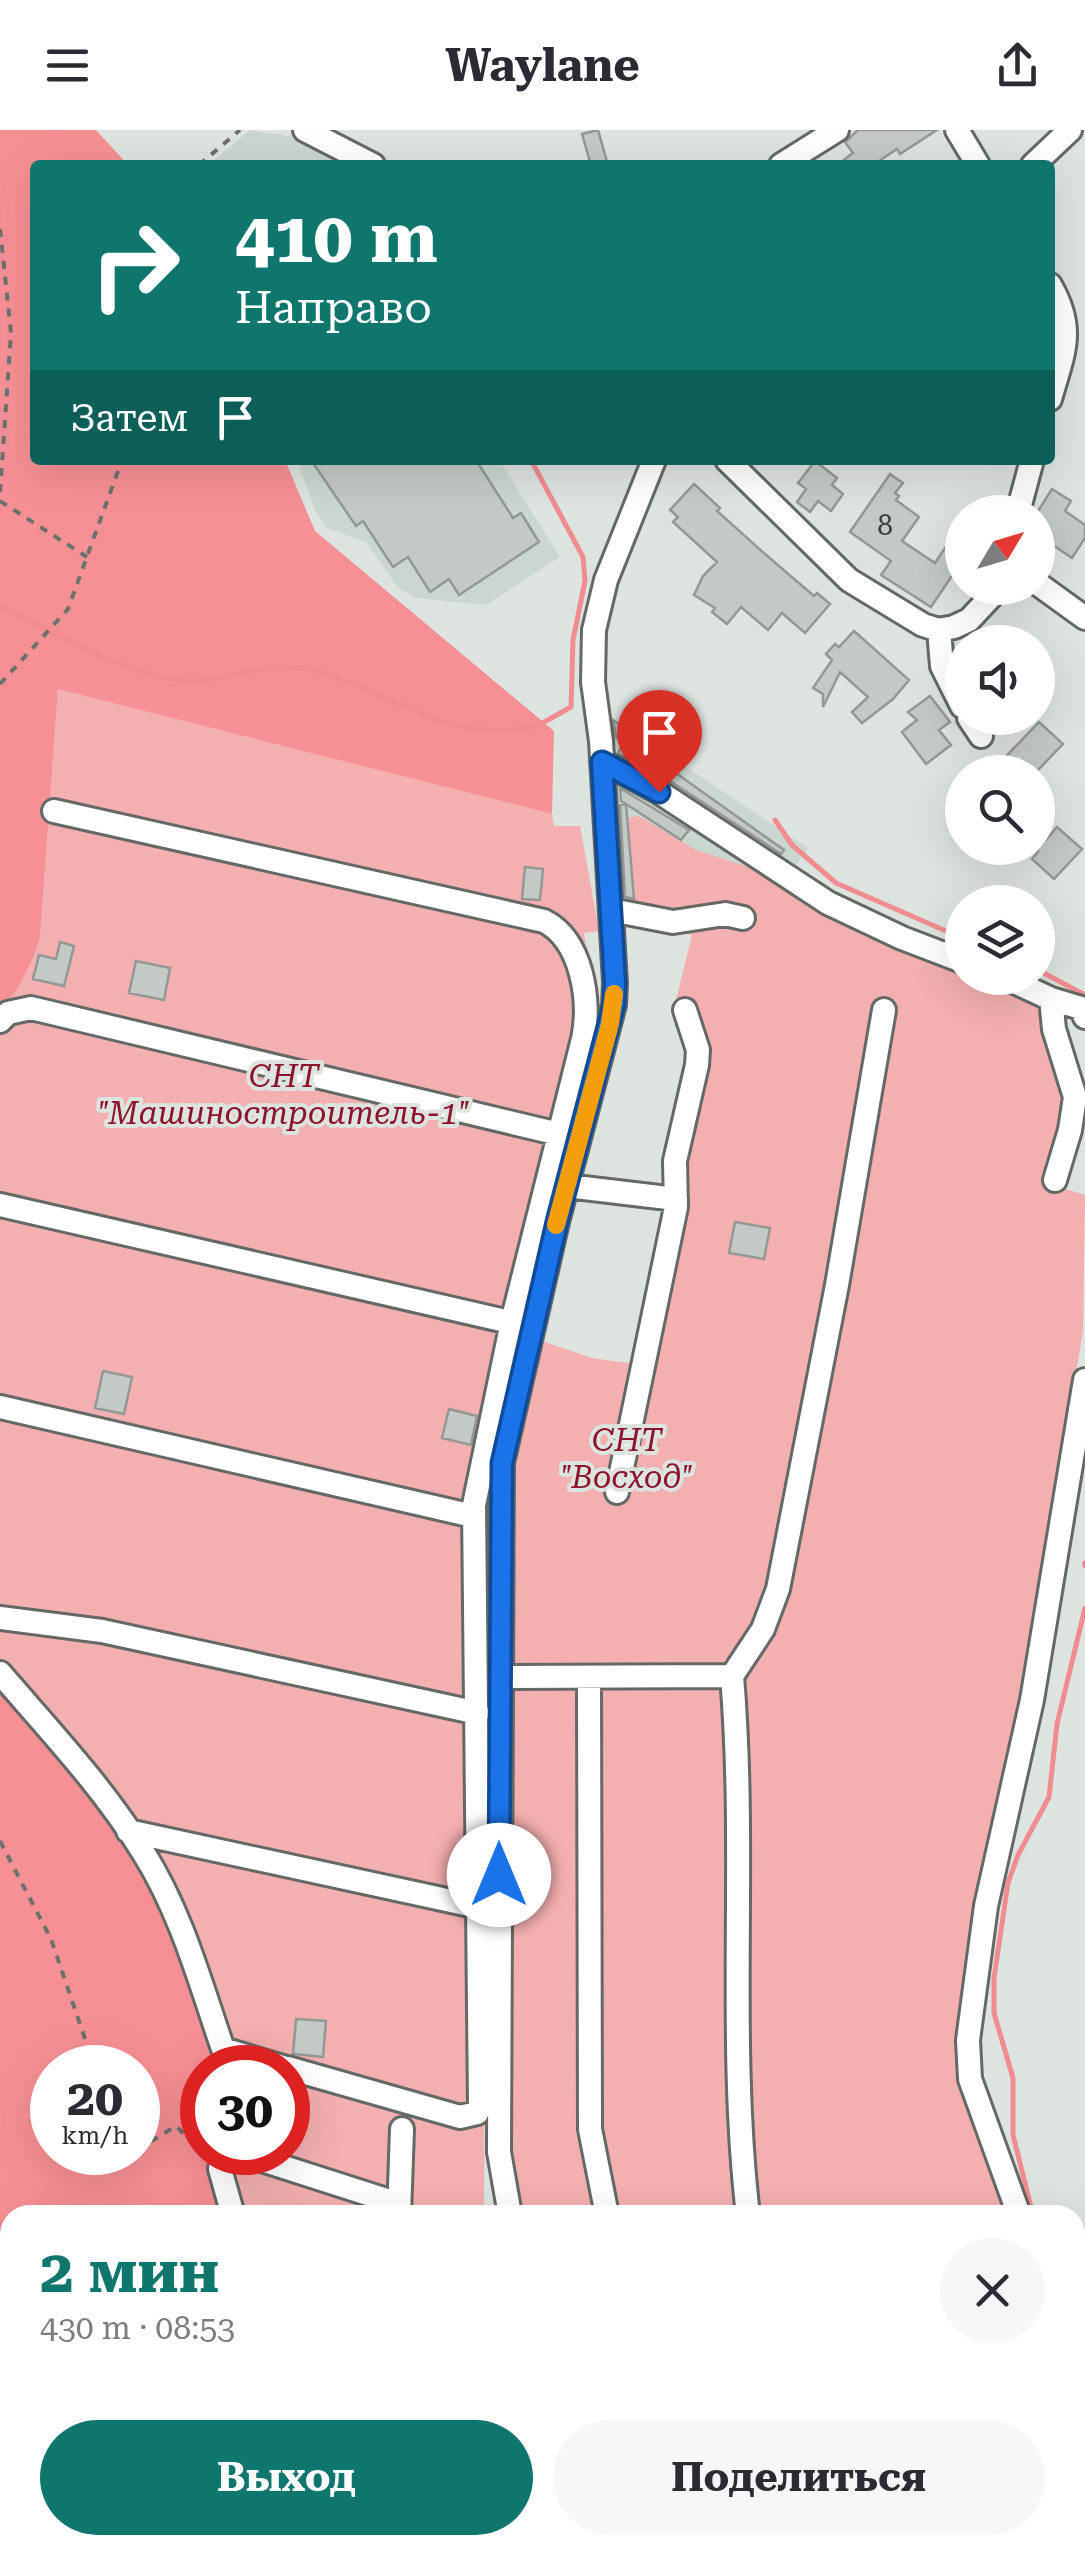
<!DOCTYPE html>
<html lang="ru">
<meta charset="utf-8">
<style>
:root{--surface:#fff;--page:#f7f7f7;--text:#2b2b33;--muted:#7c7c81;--accent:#0f766e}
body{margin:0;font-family:"Roboto Serif",serif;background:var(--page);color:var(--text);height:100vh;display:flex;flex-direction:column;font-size:38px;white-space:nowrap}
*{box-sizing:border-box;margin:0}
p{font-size:32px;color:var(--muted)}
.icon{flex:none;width:55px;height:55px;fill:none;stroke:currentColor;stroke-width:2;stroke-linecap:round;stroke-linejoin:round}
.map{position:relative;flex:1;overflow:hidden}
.sheet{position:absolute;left:0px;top:2075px;width:1085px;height:350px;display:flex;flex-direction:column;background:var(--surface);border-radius:30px 30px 0 0;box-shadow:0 10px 40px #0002}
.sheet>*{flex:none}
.guide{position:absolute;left:30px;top:30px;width:1025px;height:305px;border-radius:10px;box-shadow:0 10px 40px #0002;background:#0f766e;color:#fff;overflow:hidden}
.needle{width:65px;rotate:52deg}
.buttons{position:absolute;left:945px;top:365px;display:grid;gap:20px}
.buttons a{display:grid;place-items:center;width:110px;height:110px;border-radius:50%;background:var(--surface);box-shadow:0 10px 40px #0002;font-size:50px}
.speed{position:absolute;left:30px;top:1915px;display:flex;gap:20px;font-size:50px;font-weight:700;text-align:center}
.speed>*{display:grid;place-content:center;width:130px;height:130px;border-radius:50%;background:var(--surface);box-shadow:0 10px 40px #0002;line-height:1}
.speed small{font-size:25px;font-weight:400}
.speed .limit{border:15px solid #d22;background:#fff;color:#111}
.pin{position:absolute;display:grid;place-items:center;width:85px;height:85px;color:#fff;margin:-102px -42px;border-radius:50% 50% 50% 0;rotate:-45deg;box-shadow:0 0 10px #0007}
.pin .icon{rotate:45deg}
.me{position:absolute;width:110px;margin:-55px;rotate:0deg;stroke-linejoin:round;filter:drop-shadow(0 0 8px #0008)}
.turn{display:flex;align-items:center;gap:35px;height:210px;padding:0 40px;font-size:45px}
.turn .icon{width:130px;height:130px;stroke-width:2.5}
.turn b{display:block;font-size:70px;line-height:85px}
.then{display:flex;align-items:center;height:95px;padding:0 40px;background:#0003;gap:20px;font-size:38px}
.round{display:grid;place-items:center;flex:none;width:105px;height:105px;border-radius:52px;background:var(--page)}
.overview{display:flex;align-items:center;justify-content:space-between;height:170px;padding:0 40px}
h1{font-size:60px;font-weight:700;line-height:75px;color:var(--accent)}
.primary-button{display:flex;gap:20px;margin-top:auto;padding:20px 40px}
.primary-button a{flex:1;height:115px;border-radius:60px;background:var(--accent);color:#fff;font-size:40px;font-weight:700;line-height:115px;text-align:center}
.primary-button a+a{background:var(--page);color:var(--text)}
header{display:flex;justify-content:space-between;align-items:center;height:130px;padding:0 40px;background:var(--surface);font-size:45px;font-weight:700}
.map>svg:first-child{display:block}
.built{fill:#cad7cf}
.green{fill:#f4afb0}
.forest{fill:#f79094;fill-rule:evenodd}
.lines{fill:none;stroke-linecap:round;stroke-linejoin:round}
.stream{stroke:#f28c90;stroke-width:5}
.building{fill:#c3c9c5;stroke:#939895;stroke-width:2.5}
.minor-casing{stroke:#646966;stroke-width:28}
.path{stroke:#6d716e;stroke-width:4;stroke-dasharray:8 8;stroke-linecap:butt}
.minor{stroke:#fff;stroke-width:22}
.rail{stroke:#606360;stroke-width:5;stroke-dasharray:12 12;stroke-linecap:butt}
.route-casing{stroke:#114b97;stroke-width:25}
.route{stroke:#1a73e8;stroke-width:18}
.slow{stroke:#f59e0b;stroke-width:18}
.labels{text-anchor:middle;stroke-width:8;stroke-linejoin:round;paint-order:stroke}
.number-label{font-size:28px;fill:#3c3f3c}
.park-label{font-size:32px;font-style:italic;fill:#8d122b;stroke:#dde3df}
</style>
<header><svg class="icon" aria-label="menu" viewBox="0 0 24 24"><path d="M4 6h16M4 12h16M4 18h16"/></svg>Waylane<svg class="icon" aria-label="share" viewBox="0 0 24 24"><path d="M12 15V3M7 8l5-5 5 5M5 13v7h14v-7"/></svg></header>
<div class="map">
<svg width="1085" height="2425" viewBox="0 0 1085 2425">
<rect width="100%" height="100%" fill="#dde3df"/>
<path class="built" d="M250,0L300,8L357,35H209Z
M297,330H499L560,427L486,475L417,468L398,458L366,412L327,398L315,380Z
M603,582L808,718L782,755L767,743L696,720L628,689L634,777H613Z"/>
<path class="green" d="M58,558L552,684L554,696H580L599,801L584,803L596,888L481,1377L486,1590L484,2085H225L213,2024L288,2022V1938L218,1937V1925L0,1555V881C19,861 32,834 40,808Z
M639,686L696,720L767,743L837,789L889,815H900L962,839V848H983L1042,872L1070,960L1056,1056L1085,1065L1083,1200L1037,1483L961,1895L959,1952L1012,2085H518L513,2049L511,1856L514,1555L510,1532V1341L539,1210L592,1228L635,1234L669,1078L662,1061L691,941L689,911L681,907L675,874L692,805L641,790L634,777L628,688Z
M213,2415H540L539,2425H211Z
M559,2415H863L860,2425H557Z"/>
<path class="forest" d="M0,0H96L128,35H35V330H285L315,401L554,601L552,684L58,559L40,808C32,834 19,861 0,881Z
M0,1555L138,1726L176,1800L218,1926V1937L202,1938V2022L214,2023L225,2085H10V2415H213L211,2425H0ZM52,1938H138V2022H52Z"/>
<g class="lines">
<path class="stream" d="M0,476L103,527L156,546L195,552L273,537L308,538L354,554L436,590L475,599L507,601L539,595L571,577L573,510L585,451L583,427L531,330
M775,690L792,715L836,753L962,808
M1038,840L1083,864
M1085,1433V1436
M1033,2085L1013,2005V1948L994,1883V1848L1008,1753L1018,1725L1049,1667L1057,1594L1085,1478
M898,2425L901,2415"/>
</g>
<path class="building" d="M598,0L608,35H591L582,4Z
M858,0H937L900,24L897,19L873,35H837L853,23L845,12Z
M311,330H476L513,388L521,383L539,412L459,465L449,449L430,462L408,427L393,437L363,391L356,396Z
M815,331L837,348L832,355L843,364L831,381L818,371L810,382L797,372L806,359L798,353Z
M890,344L903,353L895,363L899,366L896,370L919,387L902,411L935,433L951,409L962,417V431L931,477L881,445L891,431L850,402Z
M694,354L720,378L717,381L765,424L814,466L817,463L830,474L805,503L782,483L768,500L741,477L727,494L712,482L715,478L694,465L703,446L717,432L673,392L678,387L670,380Z
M1052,359L1071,371L1065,381L1085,395V408L1072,428L1038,405V381Z
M854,501L909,550L893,569L862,593L852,582L868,567L840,542L823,577V564L813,558L832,530L826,524L835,514L839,517Z
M930,566L950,592L939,600L951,615L926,634L902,602L917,590L908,582Z
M613,590L632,602L626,613L658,633L665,623L679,632L673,641L784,720L781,724L667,649L618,623L624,613L616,607Z
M1039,592L1063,614L1036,642H991Z
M620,658L689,700L681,710L626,674L634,769L625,767L620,675L626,674L621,671Z
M1057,697L1082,719L1054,749L1032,729L1038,722V702L1046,710Z
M525,737L543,739L540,770L522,769Z
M60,812L74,816L64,856L33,849L39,825L56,829Z
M136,831L170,838L164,870L129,863Z
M735,1092L770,1098L764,1129L729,1123Z
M103,1241L132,1247L124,1284L95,1278Z
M449,1279L477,1286L471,1315L442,1308Z
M296,1889L326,1891L323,1927L293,1924Z"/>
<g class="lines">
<defs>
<path id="minor" d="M305,0L373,35
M957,0L978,35
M781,35L837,0
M1033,35L1070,0
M1050,155C1076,200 1063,223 1050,269
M727,330L849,450L923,495L939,500L954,497L969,490L999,458
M1018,382L1032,330
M1038,454L1085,488
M939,500L942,536L962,576
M969,588L981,606
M602,631L659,662L828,773L902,808L962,831
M54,681L544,791C582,810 591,871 583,909L512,1192L474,1375L480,1977L477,1983L460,1987L288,1938
M611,780L673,792L725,784L743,788
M1006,848L1051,869L1081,878L1085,887
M1051,869L1054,899L1075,967L1070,1000L1055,1050
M0,891L8,883L31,878L559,1004
M567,1056L676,1069
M0,1075L523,1195
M0,1277L473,1386
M617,1362L676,1077L675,1031L697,935L698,920L685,880
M0,1488L102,1501L478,1583
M0,1543C49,1600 103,1657 143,1722C181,1782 200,1852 223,1919L286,1938
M732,1546L763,1499L778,1459L837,1155L884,880
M499,1547L732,1546C747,1726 727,1906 748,2085
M589,1547L590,1999L607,2085
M128,1701L479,1777
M237,2022L399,2074
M233,2085L220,2039L222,2030L237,2022
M399,2085L402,1999
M510,2085L499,2022L502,1333L557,1092L614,875L615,853L601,611L593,552L594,500L606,450L654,330
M1019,2085L970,1949L968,1910L986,1776L1032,1570L1085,1250
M245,2415L246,2425
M440,2425L442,2415
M552,2425L553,2415
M633,2425L634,2415"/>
</defs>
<use href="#minor" class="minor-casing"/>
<path class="path" d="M199,35L240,0
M0,99L11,203L0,363
M0,371L87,427
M0,554L68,479L122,330
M0,1711L51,1809L95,1938
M138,2005L148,2013L176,1996L204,2024
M1075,2155L1085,2112
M0,2375L10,2386
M38,2415L48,2425
M1016,2425L1018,2415"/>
<use href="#minor" class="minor"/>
<path class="rail" d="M1074,2425L1085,2376"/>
</g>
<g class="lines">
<defs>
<path id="route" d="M499,1745L502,1333L557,1092L614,874L615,853L602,632L659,662"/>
</defs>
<use href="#route" class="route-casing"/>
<use href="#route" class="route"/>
<path class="slow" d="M556,1095L610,894L614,864"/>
</g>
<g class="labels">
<g class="number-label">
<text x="885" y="405">8</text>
</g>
<g class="park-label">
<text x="284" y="957">СНТ<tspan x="284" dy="37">"Машиностроитель-1"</tspan></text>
<text x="627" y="1321">СНТ<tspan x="627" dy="37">"Восход"</tspan></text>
</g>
</g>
</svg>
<div class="buttons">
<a><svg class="needle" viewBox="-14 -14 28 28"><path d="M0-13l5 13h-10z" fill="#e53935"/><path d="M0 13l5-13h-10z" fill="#7c7c81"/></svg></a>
<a><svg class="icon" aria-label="sound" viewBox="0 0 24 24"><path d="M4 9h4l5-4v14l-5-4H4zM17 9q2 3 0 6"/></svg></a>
<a><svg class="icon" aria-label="search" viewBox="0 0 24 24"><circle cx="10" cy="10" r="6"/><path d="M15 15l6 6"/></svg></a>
<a><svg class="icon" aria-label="layers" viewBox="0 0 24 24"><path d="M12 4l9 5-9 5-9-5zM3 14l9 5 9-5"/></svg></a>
</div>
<div class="speed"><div>20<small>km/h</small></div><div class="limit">30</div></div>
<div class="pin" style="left:659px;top:662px;background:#d93025"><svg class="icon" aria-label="arrive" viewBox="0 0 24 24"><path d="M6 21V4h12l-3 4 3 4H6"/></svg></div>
<svg class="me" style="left:499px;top:1745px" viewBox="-20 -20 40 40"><circle r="19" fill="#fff"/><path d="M0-13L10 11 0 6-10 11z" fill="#1a73e8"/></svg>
<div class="guide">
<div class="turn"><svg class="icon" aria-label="right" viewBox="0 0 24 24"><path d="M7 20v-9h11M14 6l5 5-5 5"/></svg><div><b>410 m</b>Направо</div></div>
<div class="then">Затем<svg class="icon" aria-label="arrive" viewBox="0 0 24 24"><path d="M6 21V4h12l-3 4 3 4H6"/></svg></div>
</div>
<section class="sheet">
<div class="overview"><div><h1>2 мин</h1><p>430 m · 08:53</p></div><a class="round"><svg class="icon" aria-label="close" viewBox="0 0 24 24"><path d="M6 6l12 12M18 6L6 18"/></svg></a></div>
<div class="primary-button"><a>Выход</a><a>Поделиться</a></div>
</section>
</div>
